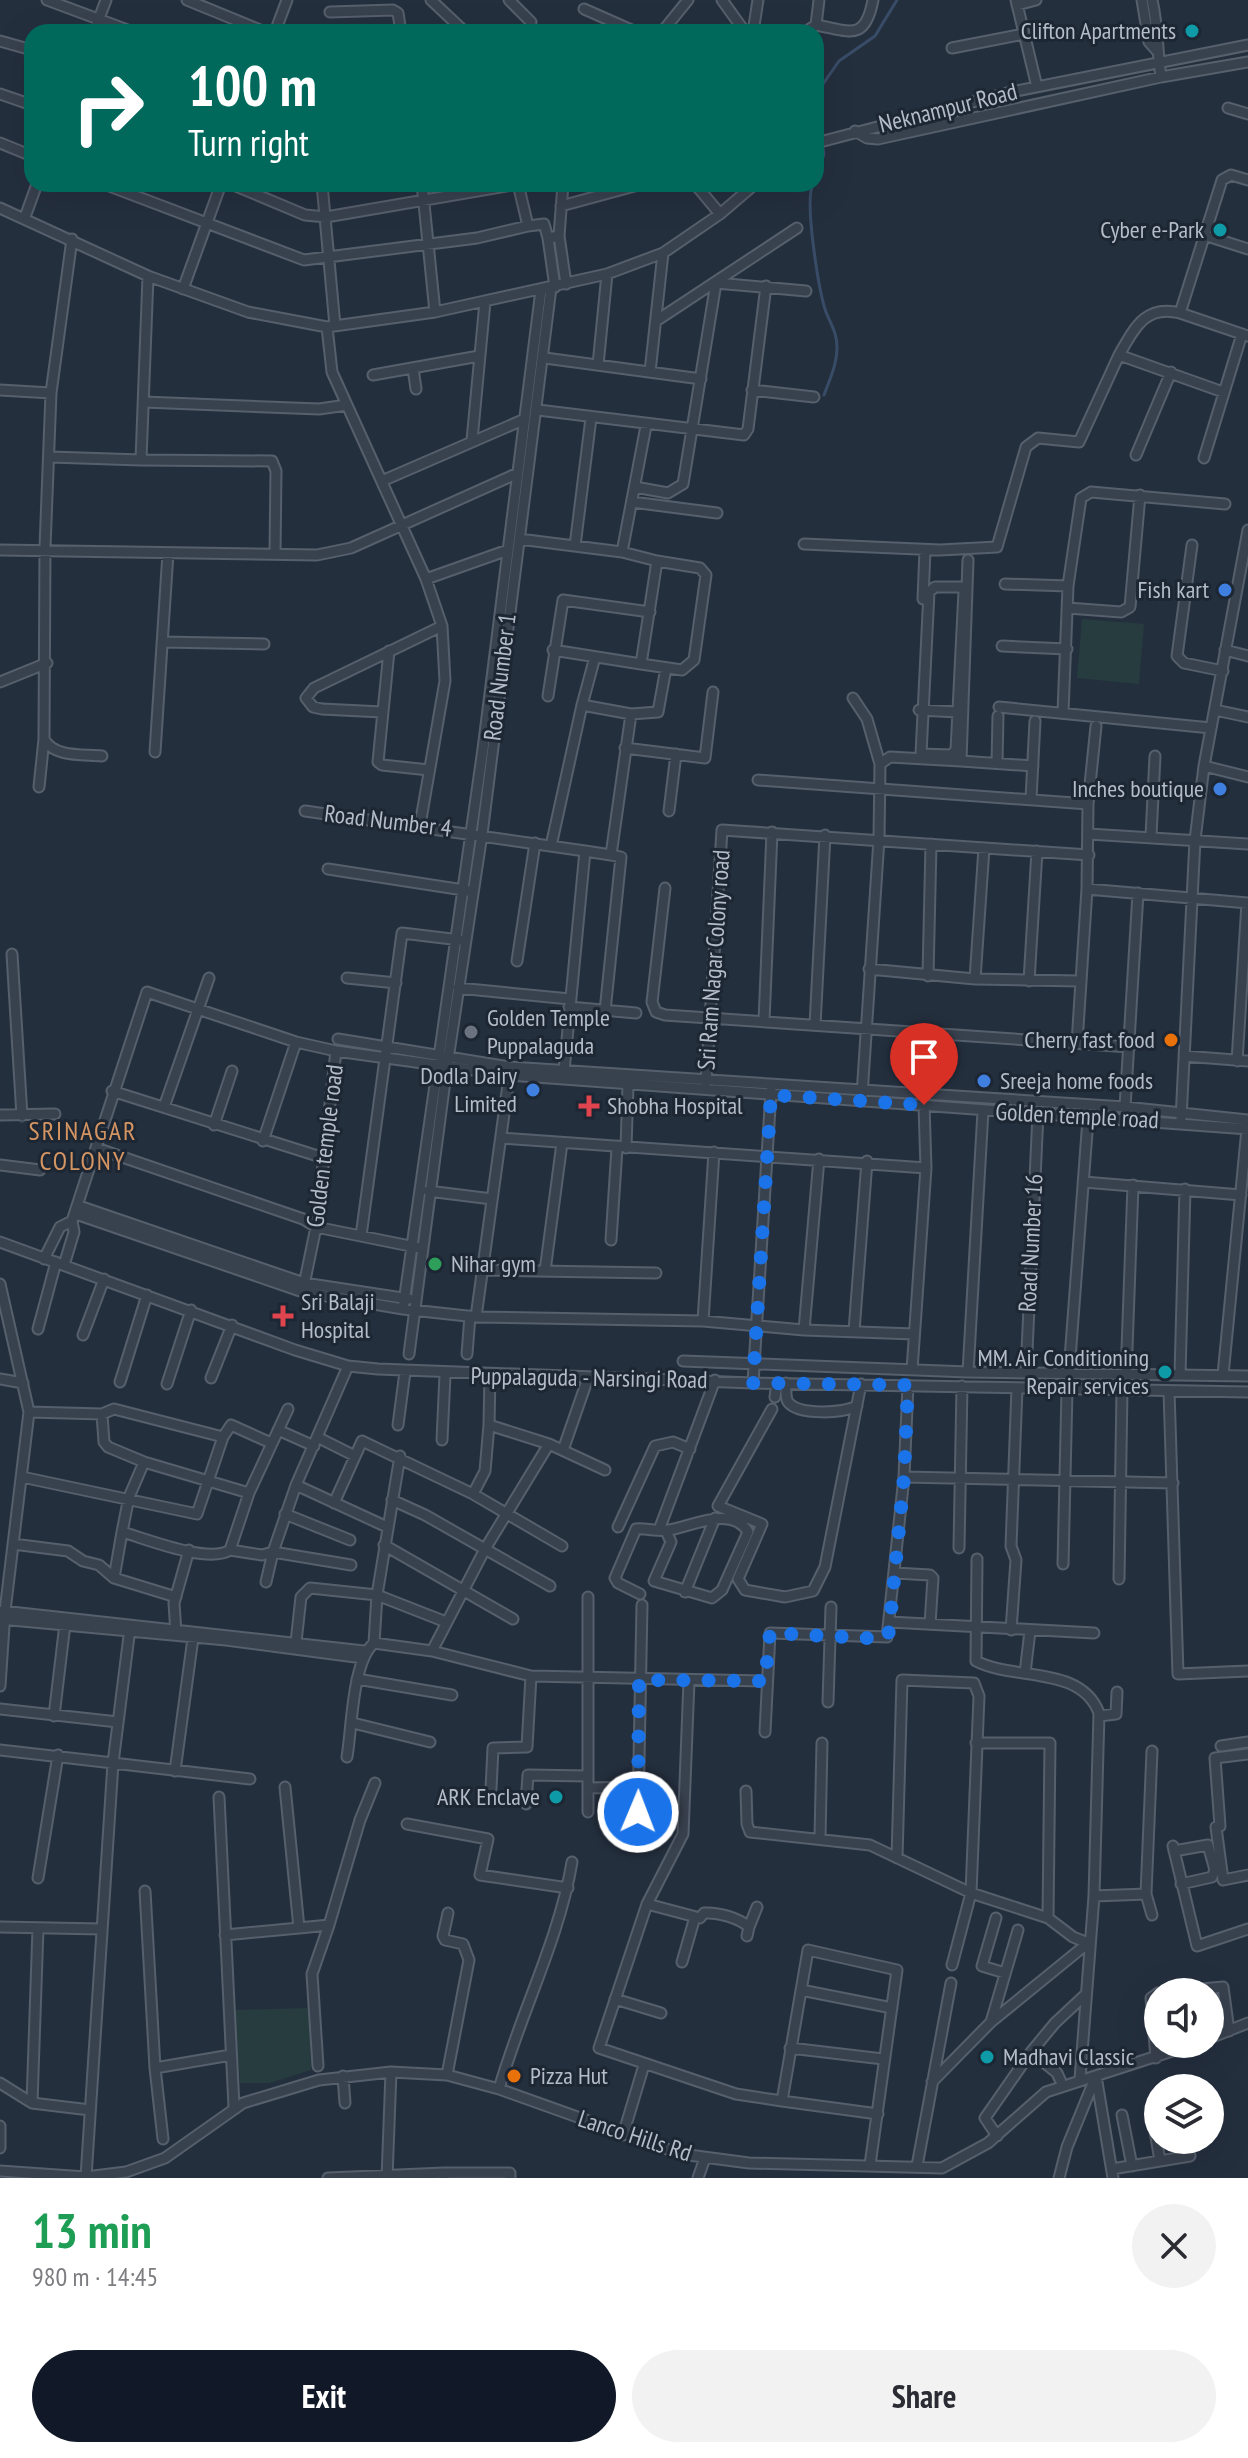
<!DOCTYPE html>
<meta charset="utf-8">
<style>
:root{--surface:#fff;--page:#f2f2f3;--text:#2b2b33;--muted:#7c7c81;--accent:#111827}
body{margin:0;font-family:"PT Sans Narrow",sans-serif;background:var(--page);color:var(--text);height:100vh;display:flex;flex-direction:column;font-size:30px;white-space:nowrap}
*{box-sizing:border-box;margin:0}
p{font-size:26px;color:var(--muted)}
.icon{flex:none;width:44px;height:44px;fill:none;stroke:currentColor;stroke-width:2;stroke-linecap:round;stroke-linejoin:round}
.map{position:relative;height:2178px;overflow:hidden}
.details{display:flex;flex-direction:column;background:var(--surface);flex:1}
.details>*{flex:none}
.hud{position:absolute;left:24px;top:24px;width:800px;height:168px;border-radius:24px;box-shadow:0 8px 32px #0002;background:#00695c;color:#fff;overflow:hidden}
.buttons{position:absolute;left:1144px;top:1978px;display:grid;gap:16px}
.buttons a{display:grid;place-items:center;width:80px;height:80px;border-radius:50%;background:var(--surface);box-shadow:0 8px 32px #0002;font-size:40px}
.pin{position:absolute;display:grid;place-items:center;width:68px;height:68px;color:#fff;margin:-82px -34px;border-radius:50% 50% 50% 0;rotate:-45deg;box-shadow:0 0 8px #0007}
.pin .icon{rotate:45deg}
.me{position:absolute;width:88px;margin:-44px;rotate:1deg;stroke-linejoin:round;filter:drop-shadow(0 0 6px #0008)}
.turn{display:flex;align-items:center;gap:28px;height:168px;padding:0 32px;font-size:36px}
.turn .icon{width:104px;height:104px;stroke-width:2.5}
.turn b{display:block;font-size:56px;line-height:68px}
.round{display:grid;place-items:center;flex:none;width:84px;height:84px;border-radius:42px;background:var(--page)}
.summary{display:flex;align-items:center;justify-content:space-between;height:136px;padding:0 32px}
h1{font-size:48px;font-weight:700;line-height:60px;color:#1e9e55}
.cta{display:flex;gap:16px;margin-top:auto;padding:16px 32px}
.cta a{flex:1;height:92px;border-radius:48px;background:var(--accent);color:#fff;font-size:32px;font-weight:700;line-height:92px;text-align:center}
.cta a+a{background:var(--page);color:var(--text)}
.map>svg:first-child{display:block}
.green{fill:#263c3f}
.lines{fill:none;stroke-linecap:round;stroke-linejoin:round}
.stream{stroke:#394c67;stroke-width:3}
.minor-casing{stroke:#565f6c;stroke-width:13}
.minor{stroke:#38414e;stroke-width:9}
.route{stroke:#1a73e8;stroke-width:14;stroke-dasharray:0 25.2}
.culture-dot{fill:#0f9aa8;stroke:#1d2633;stroke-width:3}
.shop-dot{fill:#3f7fe0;stroke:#1d2633;stroke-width:3}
.worship-dot{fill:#6b7280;stroke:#1d2633;stroke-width:3}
.food-dot{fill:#e8710a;stroke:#1d2633;stroke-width:3}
.health-dot{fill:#e0444e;stroke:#1d2633;stroke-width:3}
.leisure-dot{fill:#2e9e5b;stroke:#1d2633;stroke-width:3}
.labels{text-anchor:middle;stroke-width:6;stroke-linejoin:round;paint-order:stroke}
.poi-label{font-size:24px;fill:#b4bcc9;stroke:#1d2633;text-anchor:end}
.street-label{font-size:24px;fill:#b4bcc9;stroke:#1d2633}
.neighbourhood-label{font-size:26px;letter-spacing:2px;fill:#d59563;stroke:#1d2633}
</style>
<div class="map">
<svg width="1248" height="2178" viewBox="0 0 1248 2178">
<rect width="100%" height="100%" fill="#242f3e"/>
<path class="green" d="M1082,619L1144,624L1139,684L1077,678Z
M309,2008L311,2070L270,2083H240L235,2010Z"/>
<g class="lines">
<path class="stream" d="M816,94L839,61L875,36L897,0
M816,114L824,154L816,178
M813,184C804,201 819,292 826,312C831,325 837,333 837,347C837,364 830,379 824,395"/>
<defs>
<path id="minor" d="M47,0L133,32
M187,0L265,32
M431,0L465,32
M509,0L531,22
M722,0L745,32
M1016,0L1037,87
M1142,0L1149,42L1157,51
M1152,0C1158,26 1157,50 1161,77
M1017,5L1036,0
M584,9L636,32
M330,12L393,10L398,13L401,32
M816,25C850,31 865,42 873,0
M94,32L106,0
M275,32L287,0
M662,32L688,0
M753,32L758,0
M805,32L816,25L819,0
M0,41L32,50
M952,48L1024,34
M0,94L32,105
M1228,108L1248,114
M855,131L867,138L878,139L1161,77L1248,62
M0,143L32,156
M816,143L1011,92L1248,45
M1248,180L1231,175L1222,180L1180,313L1248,336
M104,184L304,260L477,238L528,226
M231,184L305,215L326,217L518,184L528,226L544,224L548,238L559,236
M322,184L335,326
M422,184L435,312
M563,184L559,236L566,284
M695,184L720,214
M561,206L642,184
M0,208L148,276L248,312L327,327L435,312L607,274L663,253L720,214L755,184
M25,217L37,184
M1204,235L1248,249
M548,238L555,287
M72,239L51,393L45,547L44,739C54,758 84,754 102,756
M148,276L141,460L272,461L276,471L275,554
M183,289L221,184
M656,321L797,228
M327,327L332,372L426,579L442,626L445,681L420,825
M1119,355C1134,329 1145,304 1180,313
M545,358L701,379
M598,365L607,274
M413,368L416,389
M650,372L663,253
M373,375L479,356
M0,390L51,393
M752,390L814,397
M144,402L319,409L347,405
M538,410L744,435L748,429L766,286
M646,426L622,552L657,561
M472,440L485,302
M1136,455L1171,372
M51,457L141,460
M1204,458L1242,334
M382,481L525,419
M635,487L668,493L683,484L716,283L806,291
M632,502L717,513
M519,539L622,552
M804,544L940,550L997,547L1026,447L1038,438L1079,442L1119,355L1223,392
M1192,545L1177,656L1184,663L1223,671
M575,546L591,418
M0,550L317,555L351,548L518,473
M657,561L700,568L706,575L694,660L682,670L641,664Z
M426,579L508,550
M1005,584L1068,586
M935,587H961L964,591L956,750L951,755L921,754L929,592Z
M923,599L925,550
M1068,608L1121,612L1130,607L1140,495
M163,642L264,644
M1002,646L1067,649
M553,650L641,664
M1225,650L1248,656
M389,651L378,762L382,765L429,770
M595,657L582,705L631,714L658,712L666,668
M0,682L47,663
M548,696L563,600L650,612
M853,698L867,719L880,764
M999,707L1211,728
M919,710L958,712
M1215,710L1248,717
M382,712L322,709L313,707L306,698L314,688L442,626
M1063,712L1068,586L1081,498L1091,492L1225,504
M625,748L705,758L713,692
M155,752L168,553
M961,761L1033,766
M997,763L998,716
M1204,766L1248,777
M758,780L1088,804
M39,787L44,739
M1031,799L1035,721
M305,811L585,851L564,1071
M669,811L676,754
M1089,834L1248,844
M1151,836L1155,756
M551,846L582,705
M585,851L611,855L631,714
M328,869L470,891
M665,888L652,1002L656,1012L665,1015L1130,1047
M1087,889L1248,903
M12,954L22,1116
M517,961L535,843
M869,969L975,979L1079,981
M928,976L931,844
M347,978L396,983
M975,979L984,848
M1029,981L1037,851
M458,988L570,999
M569,1007L636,1013
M605,1011L621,857L611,855
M764,1021L772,832
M815,1025L825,835
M338,1039L510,1067L1125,1107L1248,1120
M1077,1043L1087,889L1088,804L1096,726
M1184,1056L1248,1061
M1237,1061L1247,903
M706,1082L722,830L1089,855
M112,1091L324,1158
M862,1095L879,839L880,764L890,757L961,761L968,560
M164,1107L209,978
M1125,1107L1138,893
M0,1115L55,1114
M1181,1119L1195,840L1204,766L1248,530
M214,1125L232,1071
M501,1138L926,1168
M263,1141L296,1042
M96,1148L303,1219L316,1227L420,1248
M626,1148L628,1084
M0,1165L40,1170
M1084,1182L1241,1195
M428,1191L492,1199
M79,1206L304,1283L409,1299
M76,1214L303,1292L403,1309L476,1317L703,1321L804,1330L914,1334
M361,1236L402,933L460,940
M611,1240L617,1148
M0,1242L295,1350L348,1366L378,1369L753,1383L1248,1392
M44,1259L60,1227L72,1221
M64,1265L74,1232L72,1221L147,992L296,1042L336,1051L509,1075L1248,1129
M482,1270L656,1273
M545,1271L562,1143
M0,1284L29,1412L5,1611L0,1686
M304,1285L316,1227L336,1051
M403,1309L483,749L541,290
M476,1317L510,1070
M703,1321L714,1152
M38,1329L56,1262
M804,1330L819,1159
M854,1331L867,1161
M83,1335L104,1279
M409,1354L447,1066L482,834L551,288
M467,1354L470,1316
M683,1361L968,1372L983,1111
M912,1370L926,1168L924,1105
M968,1372L1248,1376
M1026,1372L1038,1114
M1069,1372L1088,1119
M1180,1375L1185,1189
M1223,1375L1247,1129
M1126,1376L1133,1185
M211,1378L232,1325
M0,1379L23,1383
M120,1382L147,1295
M753,1383L771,1091
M786,1383C786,1389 785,1397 788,1402C799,1416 843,1413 857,1406
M167,1384L191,1310
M1169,1391L1178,1674L1248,1671
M775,1397L777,1383
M288,1409L249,1493L230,1550L262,1555L273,1552L296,1485L348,1366
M772,1409L718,1506L762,1524L738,1579L745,1590L785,1597L813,1591L825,1567L861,1384
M29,1412L102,1414L114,1409L223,1437
M102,1414L104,1442L108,1447L144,1462L249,1493
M398,1425L405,1372
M489,1425L490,1374
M278,1430L314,1446
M317,1437L355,1456
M442,1440L445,1375
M549,1444L605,1470
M563,1450L588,1378
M144,1462L129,1497L122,1532C147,1539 208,1564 230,1550
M22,1477L197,1514L223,1437L231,1425L271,1443
M904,1477L1173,1483
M296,1485L387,1527
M392,1500L425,1515L550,1586
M334,1503L362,1441L473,1494L562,1546
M285,1514L350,1540
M618,1527L655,1446L673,1442L690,1449
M659,1530L715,1380
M13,1544L68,1551L83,1561L99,1565L114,1578L176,1597
M384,1545L513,1619
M959,1548L962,1386
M977,1559L976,1661C1014,1681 1081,1665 1099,1713L1094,1896L1080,2079
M1063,1564L1067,1390
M895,1573L930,1575L933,1578L930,1624
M114,1578L122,1532
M1119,1579L1122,1390
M266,1582L273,1552L351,1565
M685,1592L715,1518
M640,1594L618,1583L615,1578L636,1529C647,1528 658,1532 669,1530C693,1526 732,1505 748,1532L722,1590L712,1598L654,1581L671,1542L666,1531
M2,1611L364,1651
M0,1619L226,1640L363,1658
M890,1622L1094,1633
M130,1628L113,1763L250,1779
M1011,1630L1016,1560L1011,1546L1017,1388
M176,1633L174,1603L189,1550
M296,1642L301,1597L310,1588L377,1595L446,1622
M374,1643L377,1595L400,1456
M432,1651L485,1549L549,1444L489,1425L485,1471L473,1494
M1025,1673L1030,1631
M357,1679L452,1695
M689,1681L683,1834L647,1904L599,2048L736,2094L782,2101L808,1950L897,1970L870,2165
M828,1702L831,1607
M0,1709L118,1722
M54,1716L65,1624
M1099,1716L1116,1714L1117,1692
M353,1723L430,1742
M765,1732L770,1633L887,1637L904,1477L908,1385
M976,1743H1050L1048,1918
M1221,1746L1248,1742
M0,1750L113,1763L86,2177
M1152,1751L1146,1894L1152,1915
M1248,1754L1215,1758L1220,1826L1216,1827L1223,1880L1248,1875
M347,1757C352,1728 352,1662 374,1643L432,1651L531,1676
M175,1771L193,1638
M588,1788L639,1787
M491,1789L493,1748L527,1747L531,1676L765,1681
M746,1791L747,1824L750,1832L870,1845L971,1893L1048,1918L1073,1937L1088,1943L991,2022L932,2082
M219,1797L234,2107
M526,1804L528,1775L588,1776
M588,1812V1597
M638,1812L642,1605
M407,1824L488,1839L480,1875L568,1888
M820,1838L822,1743
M1173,1846L1197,1946L1248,1929
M1174,1851L1208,1845L1215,1870L1212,1877L1181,1884
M897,1858L902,1680L974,1683L979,1696L971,1893L952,1965
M38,1878L58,1755
M145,1891L155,2068L163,2139
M1094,1896L1146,1894
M647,1904L700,1918L704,1913C718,1912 739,1918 749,1927L747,1936
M996,1918L982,1966L1005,1973
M0,1927L102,1929
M749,1927L757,1907
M299,1928L329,1925L360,1820L375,1783
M225,1935L299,1928L285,1787
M682,1962L695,1917
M801,1990L892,2008
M1169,1992L1223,1987L1229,2031
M615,1999L661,2013
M991,2022L1018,1930
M1210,2038L1248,2023
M790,2048L883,2059
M1156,2058L1151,1998L1158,1993
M318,2066L312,1974L329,1925
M155,2068L231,2055
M447,2075L469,1960L463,1944L445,1940L443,1936L448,1913
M343,2076L345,2103
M1096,2076L1113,2178
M0,2083L32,2103L90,2110
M1062,2084L1057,2073L1031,2052L1055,2023L1085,1995
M499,2089C521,2012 559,1940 572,1862
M782,2101L878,2114
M32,2103L38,1928
M1151,2107L1160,2161
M1122,2115L1132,2166
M0,2126V2148
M623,2135L644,2065
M997,2136L985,2118L1031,2052
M917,2166L951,1983
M1112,2169L1190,2156L1187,2140
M0,2171L86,2177L126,2172L165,2158L243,2103L319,2080L391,2072L447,2075L499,2089L681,2154L749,2163L942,2168L988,2143L1046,2092L1194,2044
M328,2178L444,2173
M387,2178L391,2072
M444,2178V2173H510V2178
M698,2178L705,2158
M1059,2178L1067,2147L1096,2076"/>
</defs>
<use href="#minor" class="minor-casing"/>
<use href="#minor" class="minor"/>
</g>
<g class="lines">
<path class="route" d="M638,1812L639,1680L765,1681L770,1633L884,1639L889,1632L904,1477L908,1385L753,1383L771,1095L924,1105"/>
</g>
<g class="culture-dot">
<circle cx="1192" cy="31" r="8"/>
<circle cx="1220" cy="230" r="8"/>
<circle cx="1165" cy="1372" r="8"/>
<circle cx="556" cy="1797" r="8"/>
<circle cx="987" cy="2057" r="8"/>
</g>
<g class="shop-dot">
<circle cx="1225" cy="590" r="8"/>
<circle cx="1220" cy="789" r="8"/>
<circle cx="984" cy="1081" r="8"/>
<circle cx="533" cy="1090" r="8"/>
</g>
<circle class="worship-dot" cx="471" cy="1032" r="8"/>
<g class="food-dot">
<circle cx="1171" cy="1040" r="8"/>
<circle cx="514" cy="2076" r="8"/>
</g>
<g class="health-dot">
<path d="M585 1094h8v8h8v8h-8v8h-8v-8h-8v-8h8z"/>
<path d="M279 1304h8v8h8v8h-8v8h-8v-8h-8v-8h8z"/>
</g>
<circle class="leisure-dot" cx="435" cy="1264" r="8"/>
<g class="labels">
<g class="poi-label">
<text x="1176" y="39">Clifton Apartments</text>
<text x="1204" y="238">Cyber e-Park</text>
<text x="1209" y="598">Fish kart</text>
<text x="1204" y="797">Inches boutique</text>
<text x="487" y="1026" text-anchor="start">Golden Temple<tspan x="487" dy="28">Puppalaguda</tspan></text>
<text x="1155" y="1048">Cherry fast food</text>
<text x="517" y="1084">Dodla Dairy<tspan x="517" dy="28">Limited</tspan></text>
<text x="1000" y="1089" text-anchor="start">Sreeja home foods</text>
<text x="607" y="1114" text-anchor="start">Shobha Hospital</text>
<text x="451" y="1272" text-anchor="start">Nihar gym</text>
<text x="301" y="1310" text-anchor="start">Sri Balaji<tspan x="301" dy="28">Hospital</tspan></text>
<text x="1149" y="1366">MM. Air Conditioning<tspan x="1149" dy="28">Repair services</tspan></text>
<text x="540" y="1805">ARK Enclave</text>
<text x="1003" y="2065" text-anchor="start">Madhavi Classic</text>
<text x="530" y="2084" text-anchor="start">Pizza Hut</text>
</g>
<g class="street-label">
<text transform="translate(948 108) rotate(-14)" y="8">Neknampur Road</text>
<text transform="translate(500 677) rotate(-83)" y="8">Road Number 1</text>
<text transform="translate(388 821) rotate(7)" y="8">Road Number 4</text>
<text transform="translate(714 960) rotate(-86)" y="8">Sri Ram Nagar Colony road</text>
<text transform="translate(1077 1116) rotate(3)" y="8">Golden temple road</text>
<text transform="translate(325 1146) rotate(-83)" y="8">Golden temple road</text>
<text transform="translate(1031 1243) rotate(-87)" y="8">Road Number 16</text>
<text transform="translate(589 1378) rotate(1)" y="8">Puppalaguda - Narsingi Road</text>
<text transform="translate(635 2136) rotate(18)" y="8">Lanco Hills Rd</text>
</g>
<g class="neighbourhood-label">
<text x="83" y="1140">SRINAGAR<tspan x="83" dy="30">COLONY</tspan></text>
</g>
</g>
</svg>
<div class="buttons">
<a><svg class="icon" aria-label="sound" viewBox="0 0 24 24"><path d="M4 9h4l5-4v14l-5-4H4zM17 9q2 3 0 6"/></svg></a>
<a><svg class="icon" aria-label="layers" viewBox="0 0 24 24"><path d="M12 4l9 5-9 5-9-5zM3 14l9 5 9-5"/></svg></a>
</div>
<div class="pin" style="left:924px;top:1105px;background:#d93025"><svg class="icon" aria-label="arrive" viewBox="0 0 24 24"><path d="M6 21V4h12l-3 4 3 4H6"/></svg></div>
<svg class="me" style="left:638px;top:1812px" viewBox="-20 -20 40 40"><circle r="17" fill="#1a73e8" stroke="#fff" stroke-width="3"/><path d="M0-11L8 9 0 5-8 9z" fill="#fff"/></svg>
<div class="hud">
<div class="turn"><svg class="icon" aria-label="right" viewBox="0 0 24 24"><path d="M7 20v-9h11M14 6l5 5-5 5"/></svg><div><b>100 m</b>Turn right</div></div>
</div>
</div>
<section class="details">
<div class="summary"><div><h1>13 min</h1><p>980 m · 14:45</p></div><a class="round"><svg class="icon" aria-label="close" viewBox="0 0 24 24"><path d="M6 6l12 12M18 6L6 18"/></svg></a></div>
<div class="cta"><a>Exit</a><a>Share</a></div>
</section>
